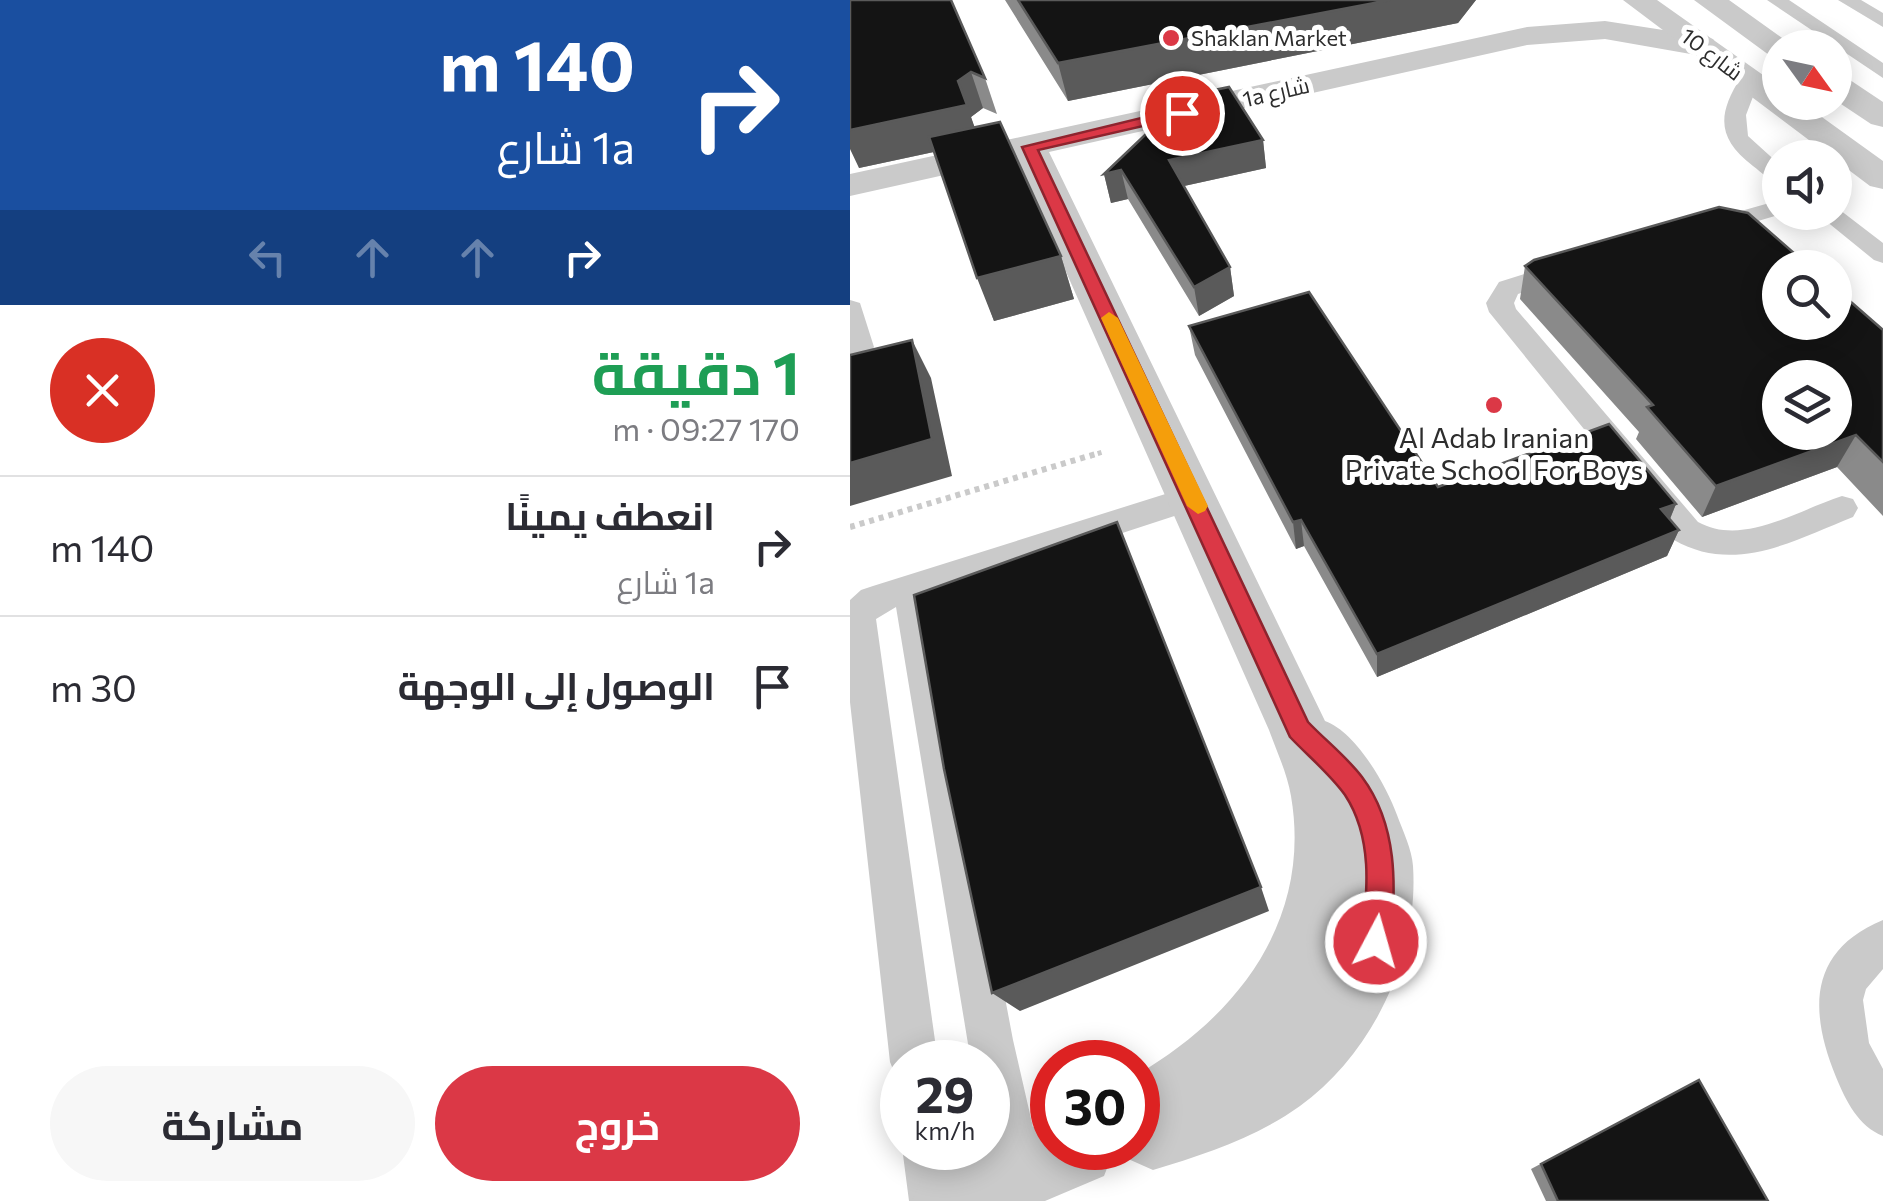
<!DOCTYPE html>
<html lang="ar">
<meta charset="utf-8">
<style>
:root{--surface:#fff;--page:#f7f7f7;--text:#2b2b33;--muted:#7c7c81;--line:#e1e1e2;--accent:#db3846}
body{margin:0;font-family:Commissioner,Cairo,sans-serif;background:var(--page);color:var(--text);direction:rtl;height:100vh;display:flex;flex-direction:column;font-size:38px;white-space:nowrap}
*{box-sizing:border-box;margin:0}
p{font-size:32px;color:var(--muted)}
.icon{flex:none;width:55px;height:55px;fill:none;stroke:currentColor;stroke-width:2;stroke-linecap:round;stroke-linejoin:round}
.map{position:relative;flex:1;overflow:hidden;direction:ltr}
.drawer{display:flex;flex-direction:column;background:var(--surface);width:850px}
.drawer>*{flex:none}
.hud{background:#1a4fa0;color:#fff;overflow:hidden}
.needle{width:65px;rotate:123deg}
.tools{position:absolute;left:912px;top:30px;display:grid;gap:20px}
.tools a{display:grid;place-items:center;width:90px;height:90px;border-radius:50%;background:var(--surface);box-shadow:0 5px 25px #0003;font-size:50px}
.speed{position:absolute;left:30px;top:1040px;display:flex;gap:20px;font-size:50px;font-weight:700;text-align:center}
.speed>*{display:grid;place-content:center;width:130px;height:130px;border-radius:50%;background:var(--surface);box-shadow:0 5px 25px #0003;line-height:1}
.speed small{font-size:25px;font-weight:400}
.speed .limit{border:15px solid #d22;background:#fff;color:#111}
.pin{position:absolute;display:grid;place-items:center;width:85px;height:85px;color:#fff;margin:-42px;border:5px solid #fff;border-radius:50%;box-shadow:0 2px 10px #0007}
.me{position:absolute;width:110px;margin:-55px;rotate:6deg;stroke-linejoin:round;filter:drop-shadow(0 0 8px #0008)}
.turn{display:flex;align-items:center;gap:35px;height:210px;padding:0 50px;font-size:45px}
.turn .icon{width:130px;height:130px;stroke-width:2.5}
.turn b{display:block;font-size:70px;line-height:85px}
.lanes{display:flex;align-items:center;height:95px;padding:0 50px;background:#0003;justify-content:center;gap:50px;direction:ltr}
.lanes .off{opacity:.35}
.round{display:grid;place-items:center;flex:none;width:105px;height:105px;border-radius:52px;background:var(--page)}
.head{display:flex;align-items:center;justify-content:space-between;height:170px;padding:0 50px}
h1{font-size:60px;font-weight:700;line-height:75px;color:#1e9e55}
.action{display:flex;gap:20px;margin-top:auto;padding:20px 50px}
.action a{flex:1;height:115px;border-radius:60px;background:var(--accent);color:#fff;font-size:40px;font-weight:700;line-height:115px;text-align:center}
.action a+a{background:var(--page);color:var(--text)}
ul{padding:0;list-style:none}
li{display:flex;align-items:center;gap:30px;height:140px;padding:0 50px;border-top:2px solid var(--line)}
li div{flex:1}
li b{display:block;font-size:38px}
li em{font-style:normal}
main{display:flex;flex:1;min-height:0}
.map>svg:first-child{display:block}
.lines{fill:none;stroke-linecap:round;stroke-linejoin:round}
.path-far1{stroke:#cacaca;stroke-width:5;stroke-dasharray:4 4;stroke-linecap:butt}
.path{stroke:#cacaca;stroke-width:6;stroke-dasharray:5 5;stroke-linecap:butt}
.service{fill:#cacaca;fill-rule:evenodd}
.minor{fill:#cacaca;fill-rule:evenodd}
.tertiary{fill:#cacaca;fill-rule:evenodd}
.wall{fill:#8a8a8a}
.shaded-wall{fill:#5a5a5a}
.building{fill:#141414;stroke:#5a5a5a;stroke-width:2.5;fill-rule:evenodd}
.route{fill:#db3846;stroke:#8e242e;stroke-width:2.5}
.slow{fill:#f59e0b}
.poi-dot{fill:#db3846;stroke:#fff;stroke-width:4}
.labels{text-anchor:middle;stroke-width:10;stroke-linejoin:round;paint-order:stroke}
.far-poi-label{font-size:22px;fill:#2d2d2d;stroke:#fff;text-anchor:start}
.far-street-label{font-size:22px;fill:#2d2d2d;stroke:#fff}
.poi-label{font-size:28px;fill:#2d2d2d;stroke:#fff}
</style>
<main>
<div class="map">
<svg width="1033" height="1201" viewBox="0 0 1033 1201">
<rect width="100%" height="100%" fill="#fff"/>
<g class="lines">
<path class="path-far1" d="M240,456L253,452"/>
<path class="path" d="M0,527L249,453"/>
<path class="service" d="M917,0H939L1033,63V78Z
M988,0H1011L1033,13V27Z
M898,75L909,81L896,115L898,136L930,165V183C919,180 912,173 903,166C867,138 867,115 891,77Z
M930,200V212H938L854,237L841,229L845,224Z
M986,207L1033,243V263L1024,260L965,212H985Z
M718,260L727,262L731,268L727,274L668,294L664,303L666,309L848,522C893,547 948,510 992,496L1003,499L1008,508L1003,517C945,540 885,575 824,540L639,312L636,303L649,282Z
M0,300L10,303L24,347L20,354H0Z
M344,485L355,488L360,497L355,506L79,596L163,1040L193,1171L186,1189L168,1196L150,1189C133,1148 138,1106 138,1062H121L46,607L26,619L88,1062H52V1081L47,1079L40,1062L0,702V600L11,590L23,586Z
M1033,920V969L1016,989L1013,1000L1019,1043L1033,1069V1136C1008,1126 996,1101 986,1077C959,1011 958,951 1033,920Z
M52,1147L102,1148L111,1201H59Z"/>
<path class="minor" d="M755,21L852,36L863,39L868,46L863,53L852,56L755,39L677,45L199,152L475,721C506,732 536,785 547,815C553,831 562,850 563,866C569,956 523,1053 450,1106C405,1138 355,1154 303,1170L276,1158L271,1148H288V1074C389,1015 462,919 441,796C437,773 427,752 419,730L166,159L0,196V174L677,27Z
M202,1119V1148H265L254,1176L195,1201H62L74,1173Z"/>
<path class="tertiary" d="M773,0H807L930,87V102H951L1033,161V189L1020,186Z
M844,0H879L946,48H930V58L919,55Z
M985,75L997,78L1033,102V127L1021,124L985,100Z"/>
</g>
<path class="wall" d="M0,0L135,78L147,114L133,108L121,117L124,127L211,256L224,299L144,321L84,152L9,168Z
M155,0H626L608,23L218,101Z
M413,140L416,168L334,186L380,267L384,296L349,316L278,199L261,203L254,174Z
M675,266L1033,330V516L987,467L852,517L786,439L789,432L670,299Z
M339,326L588,487L826,504L820,519L829,530L817,556L527,677L454,546L446,549L345,355Z
M832,1089L918,1201H696L681,1169Z"/>
<path class="shaded-wall" d="M540,0H626L608,23L218,101L208,63Z
M121,72L133,108L121,117L130,142L9,168L0,149V130L108,81Z
M413,140L416,168L325,188L319,160Z
M271,170L278,199L261,203L254,174Z
M211,256L224,299L144,321L127,278Z
M380,267L384,296L349,316L344,287Z
M62,340L81,378L102,476L0,506V463Z
M1006,435L987,467L852,517L866,486Z
M826,504L815,531L811,509Z
M451,520L454,546L446,549L443,522Z
M829,530L817,556L527,677V654Z
M411,887L419,911L170,1011L142,993Z"/>
<path class="building" d="M0,0H101L135,78L121,72L108,81L117,105L0,130Z
M168,0H540L208,63Z
M379,87L413,140L319,160L380,267L344,287L271,170L254,174L336,96Z
M150,122L211,256L127,278L79,137Z
M869,207L898,213L961,268H930V322H985V288L1033,330V462L1006,435L866,486L797,407L803,405L675,266L684,260ZM930,378H985V432H930Z
M459,292L588,487L759,424L826,504L811,509L829,530L527,654L451,520L443,522L339,326Z
M62,340L82,439L0,463V355Z
M267,522L411,887L142,993L94,769L64,595Z
M849,1080L918,1201H708L691,1164Z"/>
<path class="route" d="M332,108L339,113L337,116L188,150L458,722C475,740 497,757 512,777C548,825 546,886 541,942L537,952L526,956L516,952L512,942C517,894 524,839 495,795C480,774 458,756 440,737L172,147Z"/>
<path class="slow" d="M259,312L268,318L358,506L355,511L348,514L337,506L251,318Z"/>
<g class="poi-dot">
<circle cx="321" cy="38" r="10"/>
<circle cx="644" cy="405" r="10"/>
</g>
<g class="labels">
<g class="far-poi-label">
<text x="341" y="46">Shaklan Market</text>
</g>
<g class="far-street-label">
<text transform="translate(862 54) rotate(37)" y="8">شارع 10</text>
<text transform="translate(426 92) rotate(-13)" y="8">1a شارع</text>
</g>
<g class="poi-label">
<text x="644" y="448">Al Adab Iranian<tspan x="644" dy="32">Private School For Boys</tspan></text>
</g>
</g>
</svg>
<div class="tools">
<a><svg class="needle" viewBox="-14 -14 28 28"><path d="M0-13l5 13h-10z" fill="#e53935"/><path d="M0 13l5-13h-10z" fill="#7c7c81"/></svg></a>
<a><svg class="icon" aria-label="sound" viewBox="0 0 24 24"><path d="M4 9h4l5-4v14l-5-4H4zM17 9q2 3 0 6"/></svg></a>
<a><svg class="icon" aria-label="search" viewBox="0 0 24 24"><circle cx="10" cy="10" r="6"/><path d="M15 15l6 6"/></svg></a>
<a><svg class="icon" aria-label="layers" viewBox="0 0 24 24"><path d="M12 4l9 5-9 5-9-5zM3 14l9 5 9-5"/></svg></a>
</div>
<div class="speed"><div>29<small>km/h</small></div><div class="limit">30</div></div>
<div class="pin" style="left:332px;top:113px;background:#d93025"><svg class="icon" aria-label="arrive" viewBox="0 0 24 24"><path d="M6 21V4h12l-3 4 3 4H6"/></svg></div>
<svg class="me" style="left:526px;top:942px" viewBox="-20 -20 40 40"><circle r="17" fill="#db3846" stroke="#fff" stroke-width="3"/><path d="M0-11L8 9 0 5-8 9z" fill="#fff"/></svg>
</div>
<section class="drawer">
<div class="hud">
<div class="turn"><svg class="icon" aria-label="right" viewBox="0 0 24 24"><path d="M7 20v-9h11M14 6l5 5-5 5"/></svg><div><b>140 m</b>1a شارع</div></div>
<div class="lanes"><svg class="icon off" aria-label="left" viewBox="0 0 24 24"><path d="M17 20v-9H6M10 6l-5 5 5 5"/></svg><svg class="icon off" aria-label="ahead" viewBox="0 0 24 24"><path d="M12 20V5M6 11l6-6 6 6"/></svg><svg class="icon off" aria-label="ahead" viewBox="0 0 24 24"><path d="M12 20V5M6 11l6-6 6 6"/></svg><svg class="icon" aria-label="right" viewBox="0 0 24 24"><path d="M7 20v-9h11M14 6l5 5-5 5"/></svg></div>
</div>
<div class="head"><div><h1>1 دقيقة</h1><p>170 m · 09:27</p></div><a class="round" style="background:#d93025;color:#fff"><svg class="icon" aria-label="close" viewBox="0 0 24 24"><path d="M6 6l12 12M18 6L6 18"/></svg></a></div>
<ul>
<li><svg class="icon" aria-label="right" viewBox="0 0 24 24"><path d="M7 20v-9h11M14 6l5 5-5 5"/></svg><div><b>انعطف يمينًا</b><p>1a شارع</p></div><em>140 m</em></li>
<li><svg class="icon" aria-label="arrive" viewBox="0 0 24 24"><path d="M6 21V4h12l-3 4 3 4H6"/></svg><div><b>الوصول إلى الوجهة</b></div><em>30 m</em></li>
</ul>
<div class="action"><a>خروج</a><a>مشاركة</a></div>
</section>
</main>
